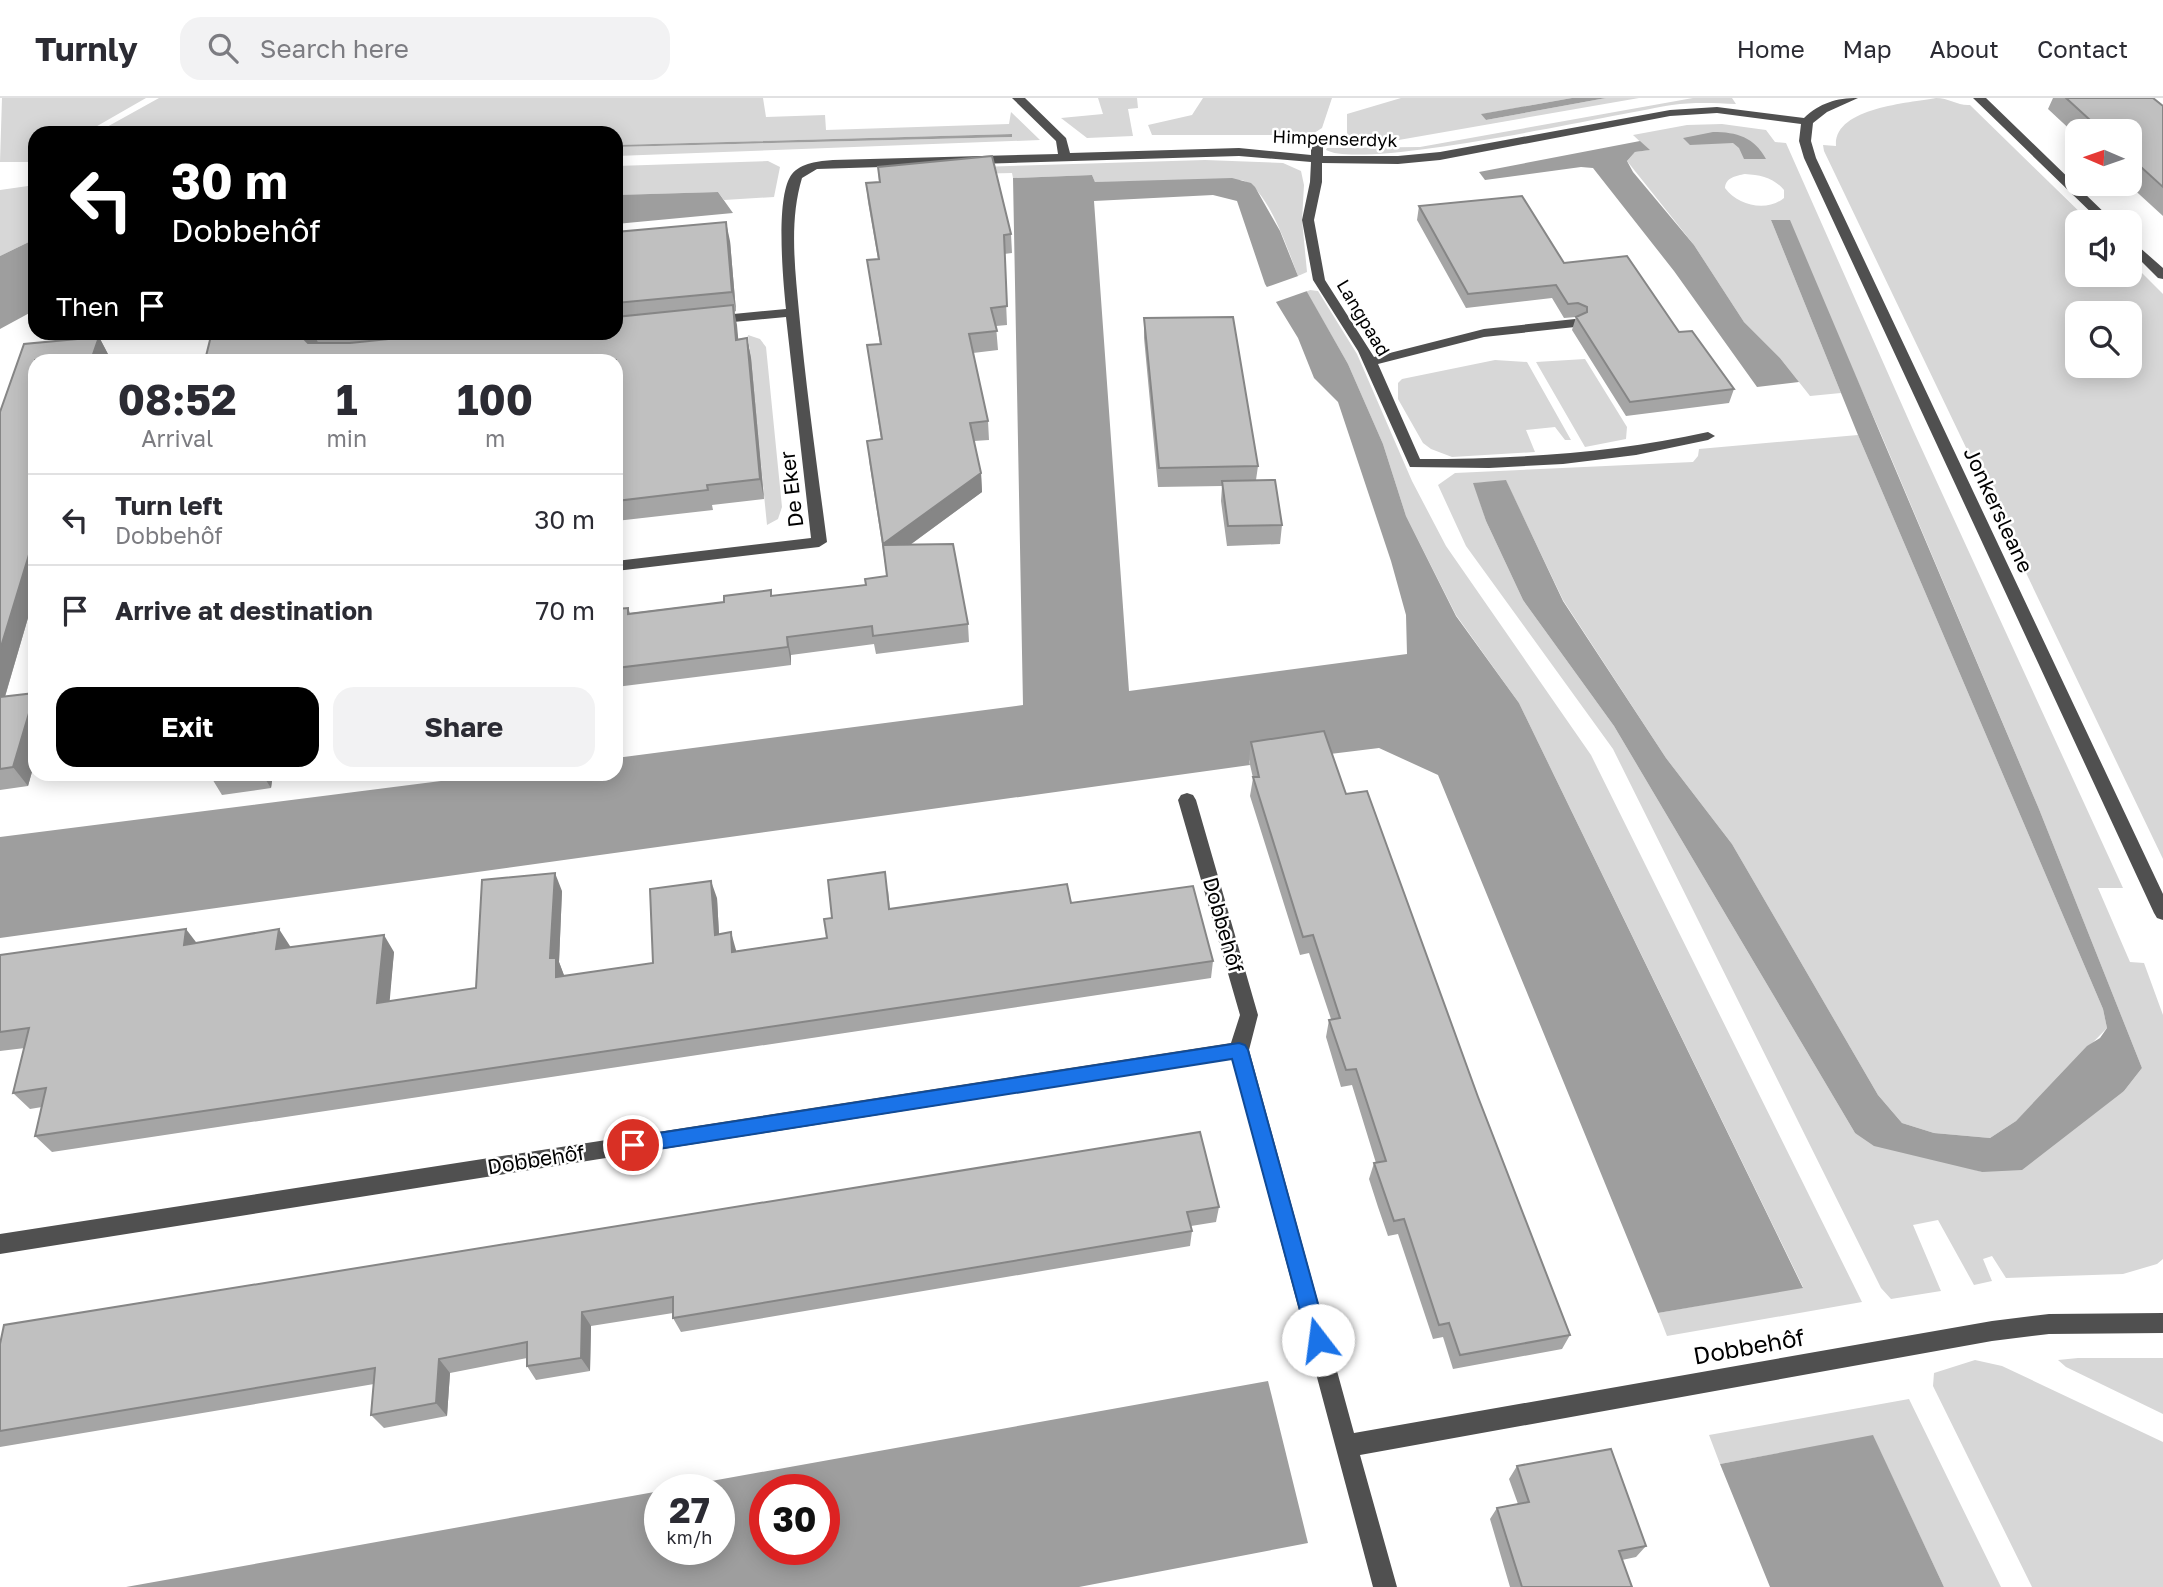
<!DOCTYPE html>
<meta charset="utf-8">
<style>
:root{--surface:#fff;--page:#f2f2f3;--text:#2b2b33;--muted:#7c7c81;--line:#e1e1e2;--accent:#000}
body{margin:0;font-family:"Golos Text",sans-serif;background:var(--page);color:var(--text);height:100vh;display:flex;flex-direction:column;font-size:26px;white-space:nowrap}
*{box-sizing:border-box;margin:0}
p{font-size:23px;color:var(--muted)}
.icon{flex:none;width:38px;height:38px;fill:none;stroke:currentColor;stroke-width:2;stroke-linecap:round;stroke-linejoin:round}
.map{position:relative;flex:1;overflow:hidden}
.drawer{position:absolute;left:28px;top:256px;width:595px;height:427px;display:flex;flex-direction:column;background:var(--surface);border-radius:21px;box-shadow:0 4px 18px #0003}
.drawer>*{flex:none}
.top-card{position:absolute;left:28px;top:28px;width:595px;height:214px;border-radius:21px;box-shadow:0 4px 18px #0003;background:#000;color:#fff;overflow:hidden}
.needle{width:46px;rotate:272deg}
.fabs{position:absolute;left:2065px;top:21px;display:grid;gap:14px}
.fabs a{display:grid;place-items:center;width:77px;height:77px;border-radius:14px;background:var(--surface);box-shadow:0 4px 18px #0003;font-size:35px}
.speed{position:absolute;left:644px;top:1376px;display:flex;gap:14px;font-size:35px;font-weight:700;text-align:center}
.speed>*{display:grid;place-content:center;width:91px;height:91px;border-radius:50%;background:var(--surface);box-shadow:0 4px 18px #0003;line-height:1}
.speed small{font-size:18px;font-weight:400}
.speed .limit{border:10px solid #d22;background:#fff;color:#111}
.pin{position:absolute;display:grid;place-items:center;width:60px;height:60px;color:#fff;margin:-30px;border:4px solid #fff;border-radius:50%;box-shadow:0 2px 7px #0007}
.me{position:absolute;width:77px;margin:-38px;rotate:345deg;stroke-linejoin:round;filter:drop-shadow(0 0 5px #0008)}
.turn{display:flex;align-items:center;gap:24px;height:147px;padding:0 28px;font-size:32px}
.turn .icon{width:91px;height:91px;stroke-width:2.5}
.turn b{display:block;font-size:49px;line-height:60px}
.then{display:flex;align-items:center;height:66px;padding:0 28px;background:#0003;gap:14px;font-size:26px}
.eta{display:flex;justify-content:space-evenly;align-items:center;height:119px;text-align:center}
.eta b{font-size:42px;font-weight:700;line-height:49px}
.action{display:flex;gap:14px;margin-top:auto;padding:14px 28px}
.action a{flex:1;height:80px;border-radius:21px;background:var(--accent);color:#fff;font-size:28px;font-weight:700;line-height:80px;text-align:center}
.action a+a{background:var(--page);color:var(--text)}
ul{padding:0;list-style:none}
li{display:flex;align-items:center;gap:21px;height:91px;padding:0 28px;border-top:2px solid var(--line)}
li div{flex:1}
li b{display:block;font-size:26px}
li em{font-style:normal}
header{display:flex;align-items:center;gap:42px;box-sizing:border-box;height:98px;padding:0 35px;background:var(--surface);border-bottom:2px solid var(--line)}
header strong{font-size:33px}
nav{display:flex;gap:38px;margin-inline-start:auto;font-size:24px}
.search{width:490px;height:63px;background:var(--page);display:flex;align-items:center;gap:18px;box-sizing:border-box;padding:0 24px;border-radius:21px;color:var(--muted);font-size:26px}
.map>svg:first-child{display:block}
.green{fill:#d7d7d7;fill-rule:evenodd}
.water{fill:#9e9e9e;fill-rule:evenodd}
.pier{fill:#fff}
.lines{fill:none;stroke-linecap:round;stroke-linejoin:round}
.minor{fill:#505050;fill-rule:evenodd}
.wall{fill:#a5a5a5}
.shaded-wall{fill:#868686}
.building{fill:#c0c0c0;stroke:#868686;stroke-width:2}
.route{fill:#1a73e8;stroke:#114b97;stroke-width:2}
.labels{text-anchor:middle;stroke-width:5;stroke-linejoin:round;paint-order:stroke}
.far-street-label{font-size:18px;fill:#000;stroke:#fff}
.street-label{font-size:21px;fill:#000;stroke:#fff}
.near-street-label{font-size:24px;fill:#000;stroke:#fff}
</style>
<header>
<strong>Turnly</strong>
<div class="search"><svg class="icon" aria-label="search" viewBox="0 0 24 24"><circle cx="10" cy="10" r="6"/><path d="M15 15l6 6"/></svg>Search here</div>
<nav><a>Home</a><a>Map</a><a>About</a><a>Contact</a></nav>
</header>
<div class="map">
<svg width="2163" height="1489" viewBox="0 0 2163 1489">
<rect width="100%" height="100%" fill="#fff"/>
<path class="green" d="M2,0H146L85,35H35V64H0Z
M159,0H763L766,19L825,17L826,32L1009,26L1011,14L1040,42L616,58V49L1012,39V36L616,47V35H96Z
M1098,0H1137L1138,10L1128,11L1133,38L1087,40L1061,20L1103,16Z
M1203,0H1332L1322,30L1311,37H1152L1148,27L1192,17Z
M1401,0H1572L1482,16L1486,22L1606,0H1639L1393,43L1350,40L1347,35V16Z
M1693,0H1732L1736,6C1714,5 1693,4 1672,7C1615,16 1363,73 1326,52L1327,50L1420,49Z
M1936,0C1949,0 1958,8 1970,7L2090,124H2077V177H2130V163L2163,196V761L1824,53L1823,47L1836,48C1833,10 1908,5 1936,0ZM2077,215H2130V268H2077Z
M1722,26L1766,32L1775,44L1786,45L1914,334L2123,790H2098L2130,864L2144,865L2163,917V1161L2157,1166L2123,1176L2006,1180L1992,1158L1983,1161L1992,1183L1974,1187L1938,1122L1913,1127L1941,1193L1891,1201L1881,1190L1613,651L1466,448L1438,387L1455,375L1693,364L1698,358L1699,351L1858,337L2103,911L2107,930L2016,1023L1990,1040L1934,1035L1902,1025L1878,997L1732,746L1666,660L1563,502L1506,383L1474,385L1486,423L1523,502L1614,628L1855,1035L1982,1074L2124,993L2142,970L2039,711L1881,336L1829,218L1771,122L1841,295L1810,298L1780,260L1744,224L1694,147L1627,63L1635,54L1649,52L1633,37L1687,27ZM1745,76C1761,77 1774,80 1784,92V100C1767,114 1738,108 1725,90C1726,79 1736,78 1745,76Z
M1205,62L1283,65L1301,73L1304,87L1302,122L1307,174L1298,178C1288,152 1268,90 1242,82L1095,84L1092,77L1013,80L1012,75L881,78L882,72Z
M768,63L780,69L774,99L724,102L718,94L616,97V68Z
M35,87V141L0,158V92Z
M1310,192L1318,193L1357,256L1412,383L1446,448L1591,657L1862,1204L1667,1238L1658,1215L1803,1189L1519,605L1456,517L1406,418L1383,346L1348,266L1306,193Z
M748,237L760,241L766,249L782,409L778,421L767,427Z
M1585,261L1627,329L1626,341L1585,349L1536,264Z
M1495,262L1527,264L1571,342H1565L1555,329L1526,332L1535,354L1452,359L1431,351L1423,345L1398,301V285L1402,281Z
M2078,1260H2163V1316L2066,1269L2058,1262Z
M1975,1262L2002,1268L2163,1344V1489H2032L1933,1288L1934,1275Z
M1909,1301L2001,1489H1944L1873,1338L1720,1366L1709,1337Z"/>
<path class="water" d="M1572,0H1606L1486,22L1481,16Z
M1713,34C1737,34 1754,39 1766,61H1744L1739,50L1733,45L1690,47L1683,40Z
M1012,36V39L616,49V47Z
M1640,43L1650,52L1635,54L1627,63L1633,74L1694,147L1744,224L1780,260L1799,284L1757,289L1674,173L1593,70L1581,69L1485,82L1479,74Z
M1092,77L1095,84L1232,80L1251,85L1255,89L1280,133L1298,178L1348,266L1383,346L1406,418L1456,518L1519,605L1803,1190L1658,1215L1438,677L1379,650L1322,657L1249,662L1250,667L0,840V739L496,676H616V660L1023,607L1013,80ZM1213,97L1237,103L1265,186L1298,240L1314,280L1338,304L1391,463L1406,517L1407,556L1129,593L1094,103Z
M718,94L733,115L616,126V97Z
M1771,122H1790L2039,711L2142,970L2124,993L2022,1072L1982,1074L1874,1048L1855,1035L1614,628L1523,502L1486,423L1473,385L1506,382L1563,503L1666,660L1732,746L1878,997L1902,1025L1934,1035L1990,1040L2016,1023L2087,948L2100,940L2107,930L2103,911L1858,337Z
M35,141V212L0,231V158Z
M1268,1283L1308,1445L1079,1489H126L660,1393V1451H719V1391H667ZM765,1391H824V1451H765Z
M1873,1337L1944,1489H1770L1720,1366Z"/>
<path class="pier" d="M1301,177L1310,192L1273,205L1264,190Z"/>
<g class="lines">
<path class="minor" d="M1012,0H1025L1066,40L1070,55L1239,50L1311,57V44L1317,40L1323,44V58H1398L1440,54L1670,12L1717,9L1804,20C1820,5 1836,0 1858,0L1827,14L1813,25L1811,43L1816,60L2163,796V822L2157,820L2154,815L1804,60L1799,43L1801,26L1717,15L1670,18L1440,62L1398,66L1322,65V84L1314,122L1325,182L1374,259L1484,231L1575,221L1582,225L1575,229L1484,239L1378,266L1420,361C1518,361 1613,355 1708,334L1715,338L1708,342L1636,357L1563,366L1489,370L1410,369L1358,253L1313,182L1302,122L1310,84L1311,64L1239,58L817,71L802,80C789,123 795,170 799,214C806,290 817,367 827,444L819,449L616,473V463L811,440L786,219L713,226L706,222L713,218L786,211C783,182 775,97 792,76C801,65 819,63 833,62L1058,56L1056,43Z
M1973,0H1986L2114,124H2101Z
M2130,141L2163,170V181L2158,180L2130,152Z
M1187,695L1193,697L1196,702L1258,917L1249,952L1354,1335L1992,1223L2049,1216L2163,1215V1235L2049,1236L1992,1243L1360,1357L1397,1489H1373L1232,961L0,1156V1136L1231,945L1240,917L1178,702L1181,697Z"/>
</g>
<path class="wall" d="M2053,0H2153L2163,8V118L2128,86H2130V33H2077V38L2048,11Z
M878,69L1011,136L1012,155L1004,156L1007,227L996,228L998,252L973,255L988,323L989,342L974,343L981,375L982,394L910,447L968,526L969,544L876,556L874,546L791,557V567L616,589V511L628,510L630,515L866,487L887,478L869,362L881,341L867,247L880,246L867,162L878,161L868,104L866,85L879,84Z
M1419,108L1564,165L1679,234L1734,291L1729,305L1626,318L1572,232L1576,219L1564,220L1552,200L1466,210L1417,122Z
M616,134L730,143L736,213L734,214L738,241L747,240L751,260L764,401L712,407L713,412L616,423V262H205L212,234H616Z
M1144,220L1258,368L1256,382L1282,427L1280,446L1227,448L1221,403L1222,388L1158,389L1144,240Z
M99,239L109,258L107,262H35V496L5,599L35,595V663L28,688L0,692V314L24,246Z
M1251,644L1346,696L1478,999L1570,1237L1562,1251L1453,1271L1443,1239L1433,1241L1398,1136L1388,1138L1378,1109L1369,1081L1374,1065H1376L1352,987L1341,989L1326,939L1329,922L1331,921L1309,855L1300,857L1250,698L1253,680L1249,662Z
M211,676H273L271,690L222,697L211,679Z
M888,792L890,811L1071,805L1213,863L1211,880L52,1054L35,1038L42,1009L30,1011L13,995L25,950L0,953V857L197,845L290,848V849L394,854L389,903L476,890L562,793L559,864L564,878L653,865L717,800L719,836L736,852V853L827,840L832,820Z
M1219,1109L1216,1124L1191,1128L1192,1133L1190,1148L681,1234L673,1220V1215L591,1228L590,1273L536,1282L527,1268V1260L450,1275L447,1318L384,1330L371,1317L374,1286L0,1349V1246Z
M1517,1368L1646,1448L1636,1459L1622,1462L1632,1489H1510L1490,1421L1497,1410L1518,1406L1509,1381Z"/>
<path class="shaded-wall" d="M726,124L730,143L736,213L732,194Z
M733,207L737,227L740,261L736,242Z
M314,236L323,255L313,262L305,242Z
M99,239L109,258L107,262H91Z
M747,240L751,260L764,401L760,381Z
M981,375L982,394L885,465L883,446Z
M35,437V496L0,615V552Z
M787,539L791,557V567L788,549Z
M35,597V663L28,688L13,669Z
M262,676H273L271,690Z
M555,775L562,793L559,864L564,877V896L556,879L550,860Z
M711,783L717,800L720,854L715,837Z
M186,831L199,848L184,847Z
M279,831L290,848L288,868L276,851Z
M731,834L736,852L737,871L732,854Z
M384,837L394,854L388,922L377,905Z
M582,1214L591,1228L590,1273L581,1260Z
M439,1261L450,1275L447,1318L436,1305Z"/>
<path class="building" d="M2066,0H2153L2163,8V89L2130,59V33H2102Z
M992,58L1011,136L1004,137L1007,208L991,210L997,233L969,236L988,323L970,325L981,375L883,446L867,343L882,341L867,247L881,246L867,162L879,161L866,85L880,84L878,69Z
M1522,98L1564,165L1627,158L1679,234L1692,233L1734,291L1630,304L1576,219L1587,214V209L1578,205L1568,206L1556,187L1468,196L1419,108Z
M726,124L732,194L616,205V134Z
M733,207L736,242L747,240L760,381L707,387L708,392L616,403V262H205L212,234H328L314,236L305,242L308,245H350L456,234H616V219Z
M1233,219L1258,368L1159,370L1144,220Z
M99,239L91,262H35V437L0,552V314L24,246Z
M1275,382L1282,427L1228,428L1222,383Z
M953,446L968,526L873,538L872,528L787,539L788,549L616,570V511L628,510V516L724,504V498L771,492V498L866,487L865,481L887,478L883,447Z
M35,595L13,669L0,671V599Z
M1324,633L1346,696L1367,693L1478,999L1570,1237L1460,1257L1449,1225L1439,1227L1404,1121L1394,1123L1374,1065L1386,1063L1356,971L1346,972L1329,922L1340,920L1313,837L1303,839L1253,679H1259L1251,644Z
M211,676H235L211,679Z
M885,774L889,811L1067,786L1071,805L1193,788L1213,863L35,1038L46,990L13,995L29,930L0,934V857L186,831L184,847L279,831L276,851L384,837L377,905L476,890L482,782L555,775L550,860H556V879L653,865L650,791L711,783L715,837L731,834L732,854L827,840L824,821L832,820L828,782Z
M1200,1034L1219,1109L1187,1114L1192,1133L673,1220V1199L582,1214L581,1260L527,1268V1244L439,1261L436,1305L371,1317L375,1270L0,1333V1246L4,1227Z
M1611,1351L1646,1448L1619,1453L1632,1489H1522L1497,1410L1529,1404L1517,1368Z"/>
<path class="route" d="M1239,945L1245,947L1248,952L1328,1242L1325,1249L1318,1252L1311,1249L1308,1242L1232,961L633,1055L627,1053L624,1047L627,1041L633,1039Z"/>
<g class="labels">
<g class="far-street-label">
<text transform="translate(1335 41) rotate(2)" y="6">Himpenserdyk</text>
<text transform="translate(1363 220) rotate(59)" y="6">Langpaad</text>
</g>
<g class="street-label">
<text transform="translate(792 391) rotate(-97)" y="7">De Eker</text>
<text transform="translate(1998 412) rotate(65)" y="7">Jonkersleane</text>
<text transform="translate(1223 827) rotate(74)" y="7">Dobbehôf</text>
<text transform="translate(536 1062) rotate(-9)" y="7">Dobbehôf</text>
</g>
<g class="near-street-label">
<text transform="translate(1749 1249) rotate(-10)" y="8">Dobbehôf</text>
</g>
</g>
</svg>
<div class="fabs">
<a><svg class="needle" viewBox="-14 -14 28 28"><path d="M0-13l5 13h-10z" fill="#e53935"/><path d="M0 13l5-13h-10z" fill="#7c7c81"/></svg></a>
<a><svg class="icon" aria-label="sound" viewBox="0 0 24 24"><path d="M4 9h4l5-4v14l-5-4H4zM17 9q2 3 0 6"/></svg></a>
<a><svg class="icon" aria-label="search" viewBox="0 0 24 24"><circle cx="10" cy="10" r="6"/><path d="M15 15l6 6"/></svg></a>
</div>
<div class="speed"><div>27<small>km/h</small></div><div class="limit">30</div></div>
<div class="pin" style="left:633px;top:1047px;background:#d93025"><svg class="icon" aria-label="arrive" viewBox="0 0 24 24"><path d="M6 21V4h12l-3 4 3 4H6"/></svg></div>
<svg class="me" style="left:1318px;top:1242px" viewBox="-20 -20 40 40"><circle r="19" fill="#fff"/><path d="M0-13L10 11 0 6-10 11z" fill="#1a73e8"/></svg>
<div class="top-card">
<div class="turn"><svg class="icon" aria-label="left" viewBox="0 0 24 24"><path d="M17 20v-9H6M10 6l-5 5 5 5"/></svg><div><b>30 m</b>Dobbehôf</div></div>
<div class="then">Then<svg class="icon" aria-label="arrive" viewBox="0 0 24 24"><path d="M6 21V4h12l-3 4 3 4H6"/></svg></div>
</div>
<section class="drawer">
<div class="eta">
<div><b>08:52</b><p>Arrival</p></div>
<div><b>1</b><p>min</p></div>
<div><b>100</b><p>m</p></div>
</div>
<ul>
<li><svg class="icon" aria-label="left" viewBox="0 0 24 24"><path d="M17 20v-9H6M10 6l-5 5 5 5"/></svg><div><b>Turn left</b><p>Dobbehôf</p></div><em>30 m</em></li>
<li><svg class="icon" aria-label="arrive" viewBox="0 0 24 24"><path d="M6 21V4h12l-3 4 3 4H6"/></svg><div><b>Arrive at destination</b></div><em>70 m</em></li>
</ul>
<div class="action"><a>Exit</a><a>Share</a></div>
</section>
</div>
